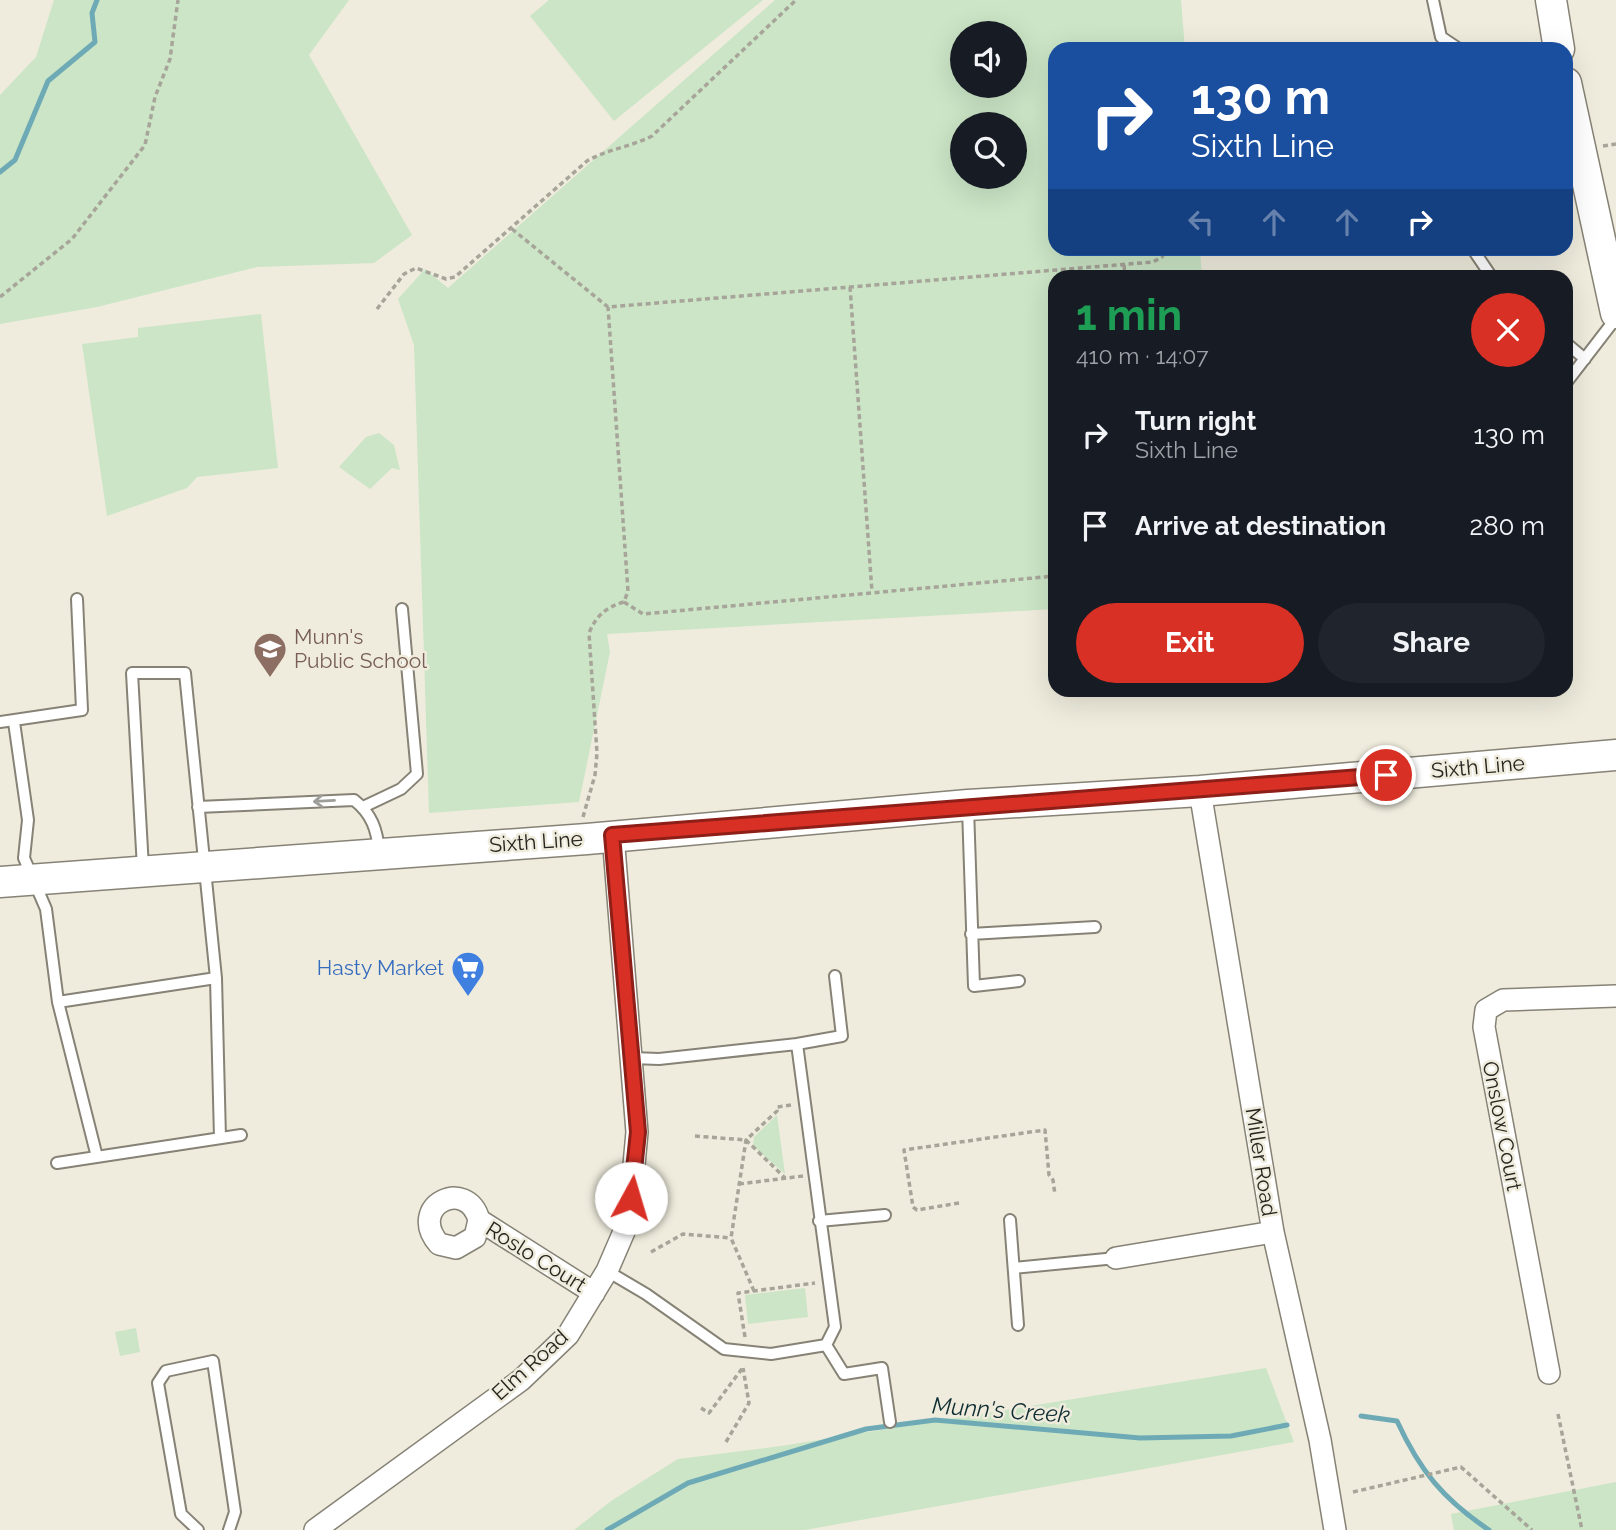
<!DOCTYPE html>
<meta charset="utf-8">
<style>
:root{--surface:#171b24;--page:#20242c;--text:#f1f3f6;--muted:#9ea1a6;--accent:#d93025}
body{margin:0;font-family:Raleway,sans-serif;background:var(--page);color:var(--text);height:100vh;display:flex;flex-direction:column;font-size:26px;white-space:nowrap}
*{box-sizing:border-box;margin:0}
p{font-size:23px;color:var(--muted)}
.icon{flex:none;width:38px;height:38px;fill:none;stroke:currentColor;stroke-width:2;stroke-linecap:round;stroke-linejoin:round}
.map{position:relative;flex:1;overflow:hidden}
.side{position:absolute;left:1048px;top:270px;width:525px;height:427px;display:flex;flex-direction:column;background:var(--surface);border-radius:21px;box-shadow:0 7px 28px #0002}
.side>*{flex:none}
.banner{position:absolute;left:1048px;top:42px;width:525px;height:214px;border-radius:21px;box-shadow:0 7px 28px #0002;background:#1a4fa0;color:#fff;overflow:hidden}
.fabs{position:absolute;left:950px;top:21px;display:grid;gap:14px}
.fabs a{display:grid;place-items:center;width:77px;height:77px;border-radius:50%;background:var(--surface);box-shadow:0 7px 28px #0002;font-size:35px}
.pin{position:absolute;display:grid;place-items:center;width:60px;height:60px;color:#fff;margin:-30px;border:4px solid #fff;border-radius:50%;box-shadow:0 2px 7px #0007}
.me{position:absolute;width:77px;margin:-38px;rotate:6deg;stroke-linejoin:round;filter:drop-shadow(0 0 5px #0008)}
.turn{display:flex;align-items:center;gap:24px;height:147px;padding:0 28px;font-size:32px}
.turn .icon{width:91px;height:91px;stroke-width:2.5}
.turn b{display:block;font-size:49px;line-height:60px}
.lanes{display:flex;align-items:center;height:66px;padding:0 28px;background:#0003;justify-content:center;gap:35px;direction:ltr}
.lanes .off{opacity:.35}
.round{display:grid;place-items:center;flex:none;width:74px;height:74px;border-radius:37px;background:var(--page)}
.headline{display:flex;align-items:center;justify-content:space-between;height:119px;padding:0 28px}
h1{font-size:42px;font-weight:700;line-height:52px;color:#1e9e55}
.action{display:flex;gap:14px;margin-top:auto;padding:14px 28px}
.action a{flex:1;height:80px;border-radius:42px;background:var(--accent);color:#fff;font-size:28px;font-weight:700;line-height:80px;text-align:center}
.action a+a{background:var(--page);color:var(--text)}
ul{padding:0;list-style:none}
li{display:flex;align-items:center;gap:21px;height:91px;padding:0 28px}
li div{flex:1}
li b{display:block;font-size:26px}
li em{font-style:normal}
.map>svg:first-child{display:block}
.green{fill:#cbe5c6;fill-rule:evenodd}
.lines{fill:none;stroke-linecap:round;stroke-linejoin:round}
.stream{stroke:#6eaab5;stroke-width:5}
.lane-casing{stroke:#868275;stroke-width:14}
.street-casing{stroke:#868275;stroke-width:24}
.secondary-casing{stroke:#868275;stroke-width:33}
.path{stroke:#a7a599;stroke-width:3.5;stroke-dasharray:5 3.5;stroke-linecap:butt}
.lane{stroke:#fff;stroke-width:10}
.street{stroke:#fff;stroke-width:21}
.secondary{stroke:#fff;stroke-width:30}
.oneway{stroke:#9d9d9a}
.route-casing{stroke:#8d1f18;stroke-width:18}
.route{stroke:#d93025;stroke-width:12}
.labels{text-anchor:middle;stroke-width:5;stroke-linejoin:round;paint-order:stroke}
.education-label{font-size:21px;fill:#785e54;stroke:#efecdd;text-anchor:start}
.street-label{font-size:21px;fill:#26251f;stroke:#efecdd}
.shop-label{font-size:21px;fill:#366cbe;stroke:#efecdd;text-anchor:end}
.water-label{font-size:23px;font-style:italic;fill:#0f2e34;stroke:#efecdd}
</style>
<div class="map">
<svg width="1616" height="1530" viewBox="0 0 1616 1530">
<rect width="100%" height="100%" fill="#efecdd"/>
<path class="green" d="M54,0H349L309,55L412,235L374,263L257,267L97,307L0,324V95L36,57Z
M549,0H763L614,121L530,16Z
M775,0H1181L1185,49H1055V248L1200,249L1202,276H1055V609L607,634L610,652L579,802L429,813L414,345L398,299L425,269L448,288ZM962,33H1015V86H962ZM962,124H1015V177H962Z
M261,314L278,468L197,477L187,488L107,516L82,344L138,337V328Z
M379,433L394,445L400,470L392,468L370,489L339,467L366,437Z
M777,1115L785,1174L753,1146L754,1137Z
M805,1288L808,1317L748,1324L745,1295Z
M136,1328L140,1352L120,1356L115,1332Z
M1266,1368L1294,1442L805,1530H574L611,1501L678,1459L781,1446Z
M1616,1482V1530H1454L1451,1514Z"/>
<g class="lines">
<path class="stream" d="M0,172L15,160L48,81L95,42L92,13L97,0
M1361,1416L1397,1421C1420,1471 1443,1499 1489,1530
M607,1530L688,1483L866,1429L935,1420L1140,1438L1231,1436L1287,1425"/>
<defs>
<path id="lane" d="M1433,0L1441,37L1459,49
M1472,248L1491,276
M1566,343L1585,359
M1566,383L1616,318
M0,722L82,710L77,599
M14,722L28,820L24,858L46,909L58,1002L97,1157
M198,807L354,800C372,814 377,830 379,851
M363,807L401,789L417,774L402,609
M968,808L974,986L1019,981
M143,868L132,673H185L216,978L220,1138
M971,934L1095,927
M58,1002L216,978
M797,1044L842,1036L835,976
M57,1163L241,1135
M1010,1220L1018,1325
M819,1221L885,1215
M1014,1268L1116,1258
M607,1271L646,1294L724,1349L771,1354L826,1345L835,1327L797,1044L659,1059L632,1058
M826,1345L844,1374L882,1368L890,1422
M198,1530L181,1514L158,1383L166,1371L213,1361L235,1512L229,1530"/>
<path id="street" d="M1200,791L1273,1232L1320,1440L1335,1530
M479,1220L475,1237L456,1248L439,1244C406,1206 467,1176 479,1220L594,1293
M1116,1258L1273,1232
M1549,1373L1484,1027L1486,1010L1503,1000L1616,996
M315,1530L521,1380L568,1335L607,1271L629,1220L637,1132L613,835"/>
<path id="secondary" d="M1551,0L1559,49
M1566,83L1616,313
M0,882L587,839L968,805L1200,791L1616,755"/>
</defs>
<use href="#lane" class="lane-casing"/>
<use href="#street" class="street-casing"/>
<use href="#secondary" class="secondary-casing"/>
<path class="path" d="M1603,146L1616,144
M512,229L608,307L1153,262L1162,257L1167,248
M1124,265L1125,276
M850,287L872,592
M0,297L72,239L145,145L155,97L170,59L178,0
M377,309L404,274L416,268L446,279L455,277L587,161C608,149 630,147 652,136L796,0
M624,602L643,614L1055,576
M583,817L595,775L597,753L589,633C596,616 606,607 624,602L628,591L608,307
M695,1136L746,1140L785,1178
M739,1184L803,1176
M959,1203L917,1210L913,1207L904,1150L1045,1130L1049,1175L1053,1180L1055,1195
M651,1252L683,1234L731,1238
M754,1291L731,1238L746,1140L777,1111V1107L791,1105
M745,1337L738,1293L815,1283
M701,1408L709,1413L744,1366
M1558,1414L1582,1530
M726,1442L749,1403L743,1368
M1353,1492L1461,1467L1532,1530"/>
<use href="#lane" class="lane"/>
<use href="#street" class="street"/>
<use href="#secondary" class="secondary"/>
</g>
<defs><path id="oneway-shaft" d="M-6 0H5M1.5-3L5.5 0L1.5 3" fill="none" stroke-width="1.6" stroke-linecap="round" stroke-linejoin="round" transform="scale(1.75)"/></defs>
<use class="oneway" href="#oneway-shaft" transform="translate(324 801) rotate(177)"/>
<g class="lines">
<defs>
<path id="route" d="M631,1198L638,1132L612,835L1386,775"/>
</defs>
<use href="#route" class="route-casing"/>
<use href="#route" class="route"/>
</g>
<defs>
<symbol id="school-pin" viewBox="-11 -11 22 30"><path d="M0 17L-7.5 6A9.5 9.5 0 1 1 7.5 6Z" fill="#8d6e63" stroke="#efecdd"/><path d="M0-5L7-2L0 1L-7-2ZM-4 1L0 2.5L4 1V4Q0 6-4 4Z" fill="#fff"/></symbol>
<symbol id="supermarket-pin" viewBox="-11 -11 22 30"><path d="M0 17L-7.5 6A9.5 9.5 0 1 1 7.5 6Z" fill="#3f7fe0" stroke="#efecdd"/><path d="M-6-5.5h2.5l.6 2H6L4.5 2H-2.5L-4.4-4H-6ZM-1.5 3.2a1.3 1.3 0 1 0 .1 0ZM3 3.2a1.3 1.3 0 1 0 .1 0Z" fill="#fff"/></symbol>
</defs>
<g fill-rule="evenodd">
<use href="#school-pin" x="251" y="630" width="38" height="52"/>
<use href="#supermarket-pin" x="449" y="949" width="38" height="52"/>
</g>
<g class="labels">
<g class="education-label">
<text x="294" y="644">Munn's<tspan x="294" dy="24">Public School</tspan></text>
</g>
<g class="street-label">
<text transform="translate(1478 767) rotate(-5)" y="7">Sixth Line</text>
<text transform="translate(536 842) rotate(-4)" y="7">Sixth Line</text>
<text transform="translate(1502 1126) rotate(79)" y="7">Onslow Court</text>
<text transform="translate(1261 1162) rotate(81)" y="7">Miller Road</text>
<text transform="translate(536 1257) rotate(32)" y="7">Roslo Court</text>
<text transform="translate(530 1365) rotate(-42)" y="7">Elm Road</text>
</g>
<g class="shop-label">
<text x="444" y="975">Hasty Market</text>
</g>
<g class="water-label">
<text transform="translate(1001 1410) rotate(4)" y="8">Munn's Creek</text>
</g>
</g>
</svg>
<div class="fabs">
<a><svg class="icon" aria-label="sound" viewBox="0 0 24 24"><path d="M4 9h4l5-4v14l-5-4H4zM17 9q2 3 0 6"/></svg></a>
<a><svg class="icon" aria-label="search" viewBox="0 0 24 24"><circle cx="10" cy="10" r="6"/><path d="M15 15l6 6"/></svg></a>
</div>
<div class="pin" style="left:1386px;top:775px;background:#d93025"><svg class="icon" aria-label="arrive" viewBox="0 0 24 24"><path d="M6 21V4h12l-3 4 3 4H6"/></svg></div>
<svg class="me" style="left:631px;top:1198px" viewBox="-20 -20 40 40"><circle r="19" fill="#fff"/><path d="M0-13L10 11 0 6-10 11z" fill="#d93025"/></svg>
<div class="banner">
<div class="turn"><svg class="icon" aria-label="right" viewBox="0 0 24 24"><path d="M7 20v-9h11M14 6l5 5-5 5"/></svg><div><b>130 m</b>Sixth Line</div></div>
<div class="lanes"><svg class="icon off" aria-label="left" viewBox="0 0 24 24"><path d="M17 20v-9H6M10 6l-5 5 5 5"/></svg><svg class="icon off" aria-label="ahead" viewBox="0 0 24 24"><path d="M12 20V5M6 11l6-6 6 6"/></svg><svg class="icon off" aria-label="ahead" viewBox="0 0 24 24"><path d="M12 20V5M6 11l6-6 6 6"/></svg><svg class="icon" aria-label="right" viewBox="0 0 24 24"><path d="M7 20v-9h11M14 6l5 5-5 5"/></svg></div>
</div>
<section class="side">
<div class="headline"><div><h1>1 min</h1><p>410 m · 14:07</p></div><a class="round" style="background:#d93025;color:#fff"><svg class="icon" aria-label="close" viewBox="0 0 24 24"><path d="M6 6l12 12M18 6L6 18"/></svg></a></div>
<ul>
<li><svg class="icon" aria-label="right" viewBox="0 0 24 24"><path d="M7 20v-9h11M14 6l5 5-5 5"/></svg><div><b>Turn right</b><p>Sixth Line</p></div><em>130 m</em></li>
<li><svg class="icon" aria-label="arrive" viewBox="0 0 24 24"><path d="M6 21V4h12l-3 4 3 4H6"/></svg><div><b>Arrive at destination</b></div><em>280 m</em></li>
</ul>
<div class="action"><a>Exit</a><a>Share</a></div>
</section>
</div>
